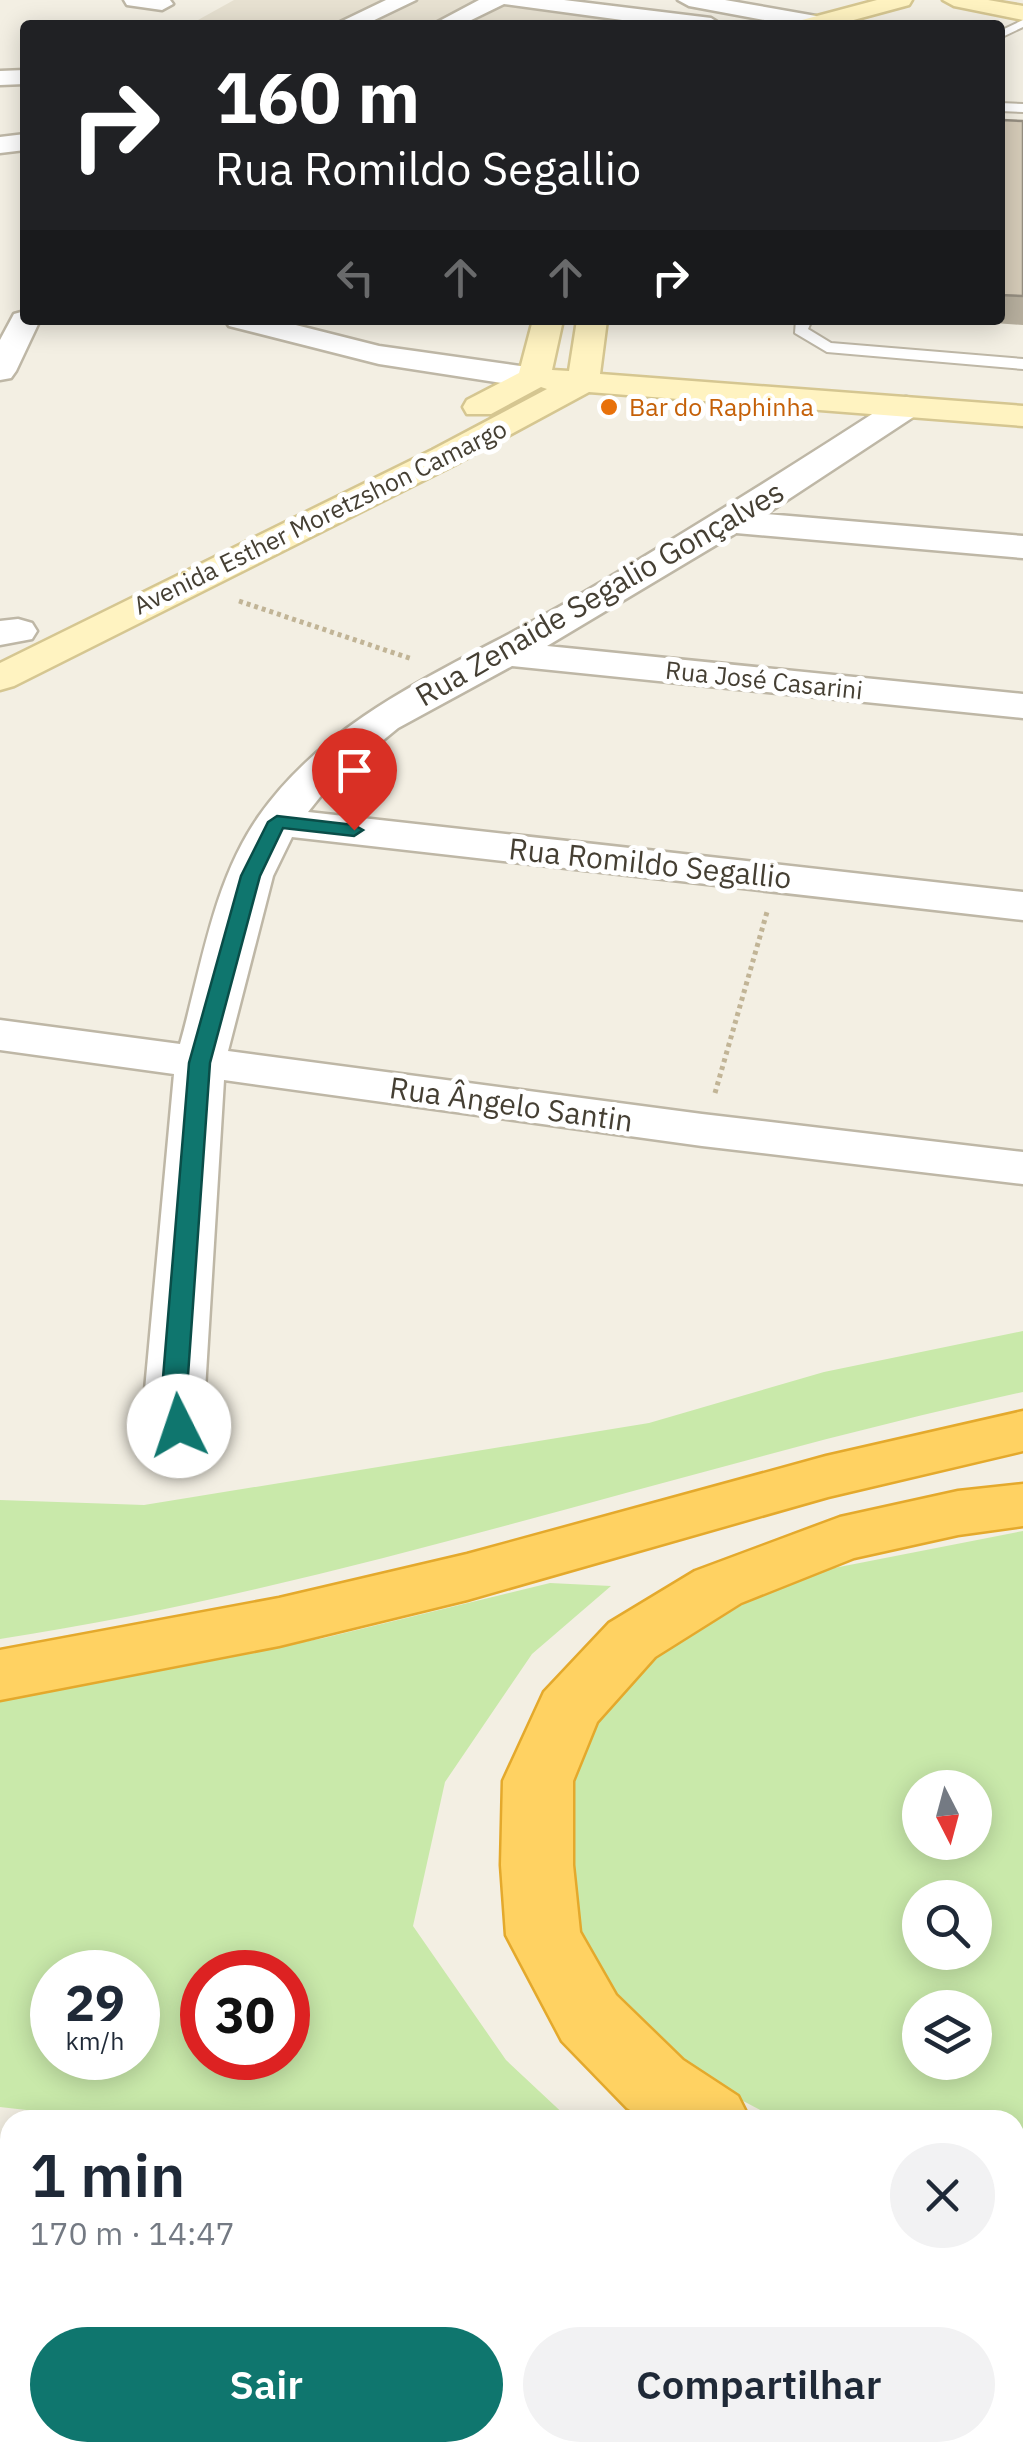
<!DOCTYPE html>
<html lang="pt">
<meta charset="utf-8">
<style>
:root{--surface:#fff;--page:#f2f2f3;--text:#1f2937;--muted:#747a83;--accent:#0f766e}
body{margin:0;font-family:"IBM Plex Sans",sans-serif;background:var(--page);color:var(--text);height:100vh;display:flex;flex-direction:column;font-size:38px;white-space:nowrap}
*{box-sizing:border-box;margin:0}
p{font-size:32px;color:var(--muted)}
.icon{flex:none;width:55px;height:55px;fill:none;stroke:currentColor;stroke-width:2;stroke-linecap:round;stroke-linejoin:round}
.map{position:relative;flex:1;overflow:hidden}
.details{position:absolute;left:0px;top:2110px;width:1025px;height:352px;display:flex;flex-direction:column;background:var(--surface);border-radius:30px 30px 0 0;box-shadow:0 5px 25px #0003}
.details>*{flex:none}
.top-card{position:absolute;left:20px;top:20px;width:985px;height:305px;border-radius:10px;box-shadow:0 5px 25px #0003;background:#202124;color:#fff;overflow:hidden}
.needle{width:65px;rotate:174deg}
.fabs{position:absolute;left:902px;top:1770px;display:grid;gap:20px}
.fabs a{display:grid;place-items:center;width:90px;height:90px;border-radius:50%;background:var(--surface);box-shadow:0 5px 25px #0003;font-size:50px}
.speed{position:absolute;left:30px;top:1950px;display:flex;gap:20px;font-size:50px;font-weight:700;text-align:center}
.speed>*{display:grid;place-content:center;width:130px;height:130px;border-radius:50%;background:var(--surface);box-shadow:0 5px 25px #0003;line-height:1}
.speed small{font-size:25px;font-weight:400}
.speed .limit{border:15px solid #d22;background:#fff;color:#111}
.pin{position:absolute;display:grid;place-items:center;width:85px;height:85px;color:#fff;margin:-102px -42px;border-radius:50% 50% 50% 0;rotate:-45deg;box-shadow:0 0 10px #0007}
.pin .icon{rotate:45deg}
.me{position:absolute;width:110px;margin:-55px;rotate:356deg;stroke-linejoin:round;filter:drop-shadow(0 0 8px #0008)}
.turn{display:flex;align-items:center;gap:35px;height:210px;padding:0 30px;font-size:45px}
.turn .icon{width:130px;height:130px;stroke-width:2.5}
.turn b{display:block;font-size:70px;line-height:85px}
.lanes{display:flex;align-items:center;height:95px;padding:0 30px;background:#0003;justify-content:center;gap:50px;direction:ltr}
.lanes .off{opacity:.35}
.round{display:grid;place-items:center;flex:none;width:105px;height:105px;border-radius:52px;background:var(--page)}
.headline{display:flex;align-items:center;justify-content:space-between;height:170px;padding:0 30px}
h1{font-size:60px;font-weight:600;line-height:75px}
.primary-button{display:flex;gap:20px;margin-top:auto;padding:20px 30px}
.primary-button a{flex:1;height:115px;border-radius:60px;background:var(--accent);color:#fff;font-size:40px;font-weight:600;line-height:115px;text-align:center}
.primary-button a+a{background:var(--page);color:var(--text)}
.map>svg:first-child{display:block}
.residential{fill:#e7e1d1}
.green{fill:#c9e9aa;fill-rule:evenodd}
.lines{fill:none;stroke-linecap:round;stroke-linejoin:round}
.lane-casing{stroke:#beb7a6;stroke-width:4}
.street-casing{stroke:#beb7a6;stroke-width:5}
.secondary-casing{stroke:#d5c691;stroke-width:5}
.highway-casing{stroke:#e4a92c;stroke-width:5}
.path{stroke:#c1b496;stroke-width:5;stroke-dasharray:4 4;stroke-linecap:butt}
.lane{fill:#fff;fill-rule:evenodd}
.street{fill:#fff;fill-rule:evenodd}
.secondary{fill:#fff3c1;fill-rule:evenodd}
.highway{fill:#ffd262;fill-rule:evenodd}
.wall{fill:#b7af9e}
.building{fill:#d5cbb8;stroke:#958e81;stroke-width:2.5}
.route{fill:#0f766e;stroke:#0a4d48;stroke-width:2.5}
.food-dot{fill:#e8710a;stroke:#fff;stroke-width:4}
.labels{text-anchor:middle;stroke-width:10;stroke-linejoin:round;paint-order:stroke}
.far-food-label{font-size:25px;fill:#c56008;stroke:#fff;text-anchor:start}
.far-street-label{font-size:25px;fill:#453f33;stroke:#fff}
.street-label{font-size:30px;fill:#453f33;stroke:#fff}
</style>
<div class="map">
<svg width="1023" height="2461" viewBox="0 0 1023 2461">
<rect width="100%" height="100%" fill="#f3efe3"/>
<path class="residential" d="M234,0H515L675,20L620,25H189Z"/>
<path class="green" d="M1023,1331V1392C680,1467 347,1586 0,1639V1500L144,1505L649,1423L824,1372Z
M1023,1531V2176H1015V2120H779L677,2066L581,1963L557,1797L622,1678L788,1577ZM920,1788H975V1842H920ZM920,1898H975V1952H920ZM920,2008H975V2062H920Z
M550,1583L611,1586L532,1654L445,1782L413,1926L506,2060L570,2120H114L0,2107V1700L324,1638ZM52,1972H138V2058H52ZM202,1972H288V2058H202Z"/>
<g class="lines">
<defs>
<path id="lane" d="M1023,20V27L1000,38V31Z
M1000,103L1023,104V112L1000,111Z
M796,320H812L808,329L831,343L1023,359V369L827,352L795,333Z"/>
<path id="street" d="M124,0H170L173,4L162,10L127,5Z
M386,0H416L364,25H334Z
M479,0H564L711,18L722,25H659L504,4L461,25H432Z
M678,0H725L816,16L827,23L791,25L689,6Z
M25,70V84L0,85V71Z
M25,134V150L0,153V137Z
M25,311V320H40L16,371L11,378L0,380V340L14,314Z
M225,320H276L379,346L534,368L545,371L550,378L545,385L534,388L379,364L229,326Z
M906,397L918,400L922,407L918,414L766,514L1023,536V558L736,533L547,646L1023,694V718L512,666L398,728L332,782L308,812L1023,892V920L292,837L273,876L228,1051L702,1114L1023,1152V1184L702,1146L224,1080L205,1390L209,1426L200,1440L179,1446L158,1440L149,1426L145,1390L174,1074L0,1050V1020L180,1044C201,970 213,881 259,816C333,711 458,665 566,603C677,538 786,470 894,400Z
M18,619L32,623L37,631L32,639L0,645V621Z"/>
<path id="secondary" d="M877,0H912L909,5L835,25H799L802,20Z
M943,0H988L1023,6V20L954,6Z
M533,320H563L552,370L569,371L577,320H607L600,374L1023,406V426L589,392L456,464L14,686L0,690V663L432,450L547,389L541,387L491,414H467L463,407L467,400L519,373Z"/>
<path id="highway" d="M1023,1411V1451L828,1497L467,1600L279,1646L0,1700V1650L279,1598L467,1554L826,1456Z
M1023,1484V1526L958,1535L854,1558L741,1603L655,1657L597,1722L573,1781V1865L580,1932L616,1995L683,2060L738,2096L750,2120H646L627,2108L562,2041L506,1935L501,1865L503,1781L544,1692L609,1623L695,1571L840,1517L958,1491Z
M0,2146L10,2148V2220L0,2218Z
M1015,2198L1023,2199V2317H1015Z
M0,2357L10,2359V2441L0,2439Z
M399,2452H555L558,2461H403Z"/>
</defs>
<use href="#lane" class="lane-casing"/>
<use href="#street" class="street-casing"/>
<use href="#secondary" class="secondary-casing"/>
<use href="#highway" class="highway-casing"/>
<path class="path" d="M239,601L412,659
M715,1093L767,912"/>
<use href="#lane" class="lane"/>
<use href="#street" class="street"/>
<use href="#secondary" class="secondary"/>
<use href="#highway" class="highway"/>
</g>
<path class="wall" d="M1023,121V325L953,320H1000V129Z"/>
<path class="building" d="M1002,120L1023,121V296L1000,295V129Z"/>
<path class="route" d="M277,816L354,825L363,830L354,836L283,828L260,876L210,1063L187,1390L192,1426L179,1434L167,1426L162,1390L189,1063L241,876L268,822Z"/>
<circle class="food-dot" cx="609" cy="407" r="10"/>
<g class="labels">
<g class="far-food-label">
<text x="629" y="416">Bar do Raphinha</text>
</g>
<g class="far-street-label">
<text transform="translate(320 517) rotate(-26)" y="9">Avenida Esther Moretzshon Camargo</text>
<text transform="translate(764 680) rotate(6)" y="9">Rua José Casarini</text>
</g>
<g class="street-label">
<text transform="translate(600 594) rotate(-30)" y="10">Rua Zenaide Segalio Gonçalves</text>
<text transform="translate(650 864) rotate(6)" y="10">Rua Romildo Segallio</text>
<text transform="translate(511 1105) rotate(8)" y="10">Rua Ângelo Santin</text>
</g>
</g>
</svg>
<div class="fabs">
<a><svg class="needle" viewBox="-14 -14 28 28"><path d="M0-13l5 13h-10z" fill="#e53935"/><path d="M0 13l5-13h-10z" fill="#747a83"/></svg></a>
<a><svg class="icon" aria-label="search" viewBox="0 0 24 24"><circle cx="10" cy="10" r="6"/><path d="M15 15l6 6"/></svg></a>
<a><svg class="icon" aria-label="layers" viewBox="0 0 24 24"><path d="M12 4l9 5-9 5-9-5zM3 14l9 5 9-5"/></svg></a>
</div>
<div class="speed"><div>29<small>km/h</small></div><div class="limit">30</div></div>
<div class="pin" style="left:354px;top:830px;background:#d93025"><svg class="icon" aria-label="arrive" viewBox="0 0 24 24"><path d="M6 21V4h12l-3 4 3 4H6"/></svg></div>
<svg class="me" style="left:179px;top:1426px" viewBox="-20 -20 40 40"><circle r="19" fill="#fff"/><path d="M0-13L10 11 0 6-10 11z" fill="#0f766e"/></svg>
<div class="top-card">
<div class="turn"><svg class="icon" aria-label="right" viewBox="0 0 24 24"><path d="M7 20v-9h11M14 6l5 5-5 5"/></svg><div><b>160 m</b>Rua Romildo Segallio</div></div>
<div class="lanes"><svg class="icon off" aria-label="left" viewBox="0 0 24 24"><path d="M17 20v-9H6M10 6l-5 5 5 5"/></svg><svg class="icon off" aria-label="ahead" viewBox="0 0 24 24"><path d="M12 20V5M6 11l6-6 6 6"/></svg><svg class="icon off" aria-label="ahead" viewBox="0 0 24 24"><path d="M12 20V5M6 11l6-6 6 6"/></svg><svg class="icon" aria-label="right" viewBox="0 0 24 24"><path d="M7 20v-9h11M14 6l5 5-5 5"/></svg></div>
</div>
<section class="details">
<div class="headline"><div><h1>1 min</h1><p>170 m · 14:47</p></div><a class="round"><svg class="icon" aria-label="close" viewBox="0 0 24 24"><path d="M6 6l12 12M18 6L6 18"/></svg></a></div>
<div class="primary-button"><a>Sair</a><a>Compartilhar</a></div>
</section>
</div>
